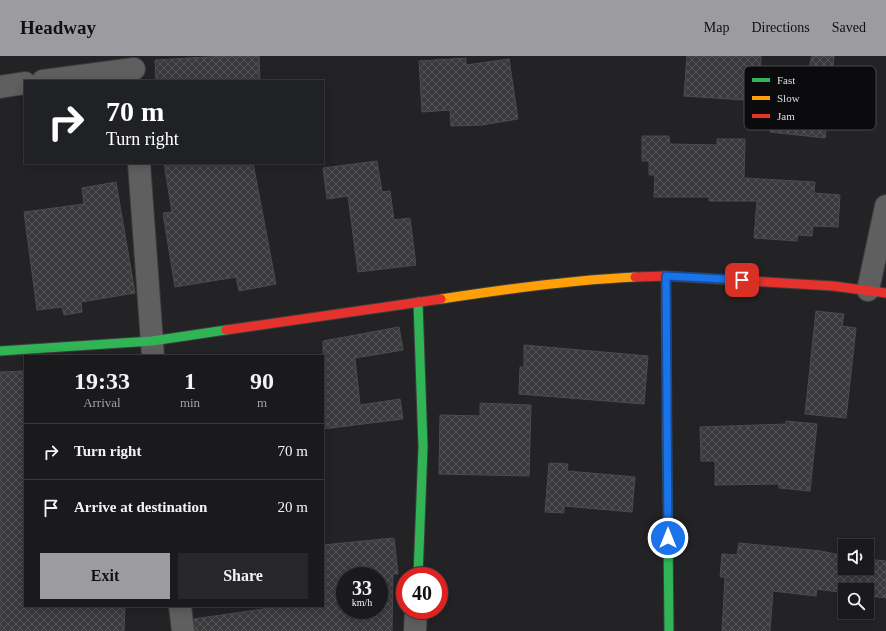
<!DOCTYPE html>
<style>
:root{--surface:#1a1a1c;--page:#272729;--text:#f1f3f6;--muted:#9fa1a3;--line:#38383b;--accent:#9c9b9f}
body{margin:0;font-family:"Times New Roman",serif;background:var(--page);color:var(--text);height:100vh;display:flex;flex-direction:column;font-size:15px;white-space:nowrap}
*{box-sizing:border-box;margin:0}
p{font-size:13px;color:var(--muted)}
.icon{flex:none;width:22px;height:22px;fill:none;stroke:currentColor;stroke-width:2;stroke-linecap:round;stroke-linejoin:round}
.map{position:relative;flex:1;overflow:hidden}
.details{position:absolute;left:24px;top:299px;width:300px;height:252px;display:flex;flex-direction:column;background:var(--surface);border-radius:0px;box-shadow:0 2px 10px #0003,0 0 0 1px var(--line)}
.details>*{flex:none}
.top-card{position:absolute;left:24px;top:24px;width:300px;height:84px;border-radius:0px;box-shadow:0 2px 10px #0003,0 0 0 1px var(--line);background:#202124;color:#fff;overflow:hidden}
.controls{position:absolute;left:838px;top:483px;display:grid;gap:8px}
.controls a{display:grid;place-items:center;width:36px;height:36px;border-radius:0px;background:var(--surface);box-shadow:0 2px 10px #0003,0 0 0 1px var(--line);font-size:20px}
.speed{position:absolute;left:336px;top:511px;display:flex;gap:8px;font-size:20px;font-weight:700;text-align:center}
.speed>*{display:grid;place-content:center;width:52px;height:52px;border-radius:50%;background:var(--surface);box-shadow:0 2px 10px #0003,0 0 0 1px var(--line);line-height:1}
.speed small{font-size:10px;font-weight:400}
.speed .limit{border:6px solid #d22;background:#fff;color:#111}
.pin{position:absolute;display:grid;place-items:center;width:34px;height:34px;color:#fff;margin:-17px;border-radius:8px;box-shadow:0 2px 6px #0006}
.me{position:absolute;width:44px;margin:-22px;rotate:0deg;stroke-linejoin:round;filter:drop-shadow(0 0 3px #0008)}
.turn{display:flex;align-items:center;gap:14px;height:84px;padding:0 16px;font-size:18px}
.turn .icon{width:52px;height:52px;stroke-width:2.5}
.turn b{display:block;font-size:28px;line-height:34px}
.eta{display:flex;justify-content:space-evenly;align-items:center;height:68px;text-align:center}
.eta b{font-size:24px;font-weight:800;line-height:28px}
.primary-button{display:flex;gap:8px;margin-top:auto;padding:8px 16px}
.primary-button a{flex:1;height:46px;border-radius:0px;background:var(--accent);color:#111;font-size:16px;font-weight:800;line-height:46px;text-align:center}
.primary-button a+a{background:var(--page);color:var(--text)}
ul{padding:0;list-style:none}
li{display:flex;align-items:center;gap:12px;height:56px;padding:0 16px;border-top:1px solid var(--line)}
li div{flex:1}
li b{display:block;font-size:15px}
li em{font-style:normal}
header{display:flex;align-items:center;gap:24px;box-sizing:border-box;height:56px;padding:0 20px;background:var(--accent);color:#111}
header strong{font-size:19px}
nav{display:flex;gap:22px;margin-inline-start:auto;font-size:14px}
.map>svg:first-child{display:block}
.building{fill:url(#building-cross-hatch);stroke:#4b4b4d;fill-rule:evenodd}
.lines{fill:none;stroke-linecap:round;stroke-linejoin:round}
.street-casing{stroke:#3d3d3e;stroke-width:24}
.fast-casing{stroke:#3d3d3e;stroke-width:11}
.slow-casing{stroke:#3d3d3e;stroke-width:11}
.jam-casing{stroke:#3d3d3e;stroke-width:11}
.street{stroke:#5f5f60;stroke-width:22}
.fast{stroke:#30b455;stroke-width:9}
.slow{stroke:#ff9f0a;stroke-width:9}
.jam{stroke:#e5322d;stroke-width:9}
.route-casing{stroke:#114b97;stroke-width:10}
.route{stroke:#1a73e8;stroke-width:7}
.key{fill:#0b0b0d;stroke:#4a4a4c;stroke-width:1}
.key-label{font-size:11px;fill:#dddce0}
</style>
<header>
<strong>Headway</strong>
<nav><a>Map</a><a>Directions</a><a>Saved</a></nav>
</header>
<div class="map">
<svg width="886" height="575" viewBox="0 0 886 575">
<defs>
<pattern id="building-cross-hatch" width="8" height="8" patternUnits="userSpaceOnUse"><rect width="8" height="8" fill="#3a393c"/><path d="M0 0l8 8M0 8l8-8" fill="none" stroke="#565558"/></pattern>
</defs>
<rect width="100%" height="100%" fill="#232225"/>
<path class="building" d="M225,0H259L260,25H156L155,4Z
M687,0H761L759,45L684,40Z
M812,0H834L825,82L770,76L775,32L803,35Z
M466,2V9L509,3L518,63L482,69L451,70L450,54L422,56L419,5Z
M642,80H669L670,88L717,89V83H745L744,122L815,126L814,137L840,139L838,171L813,170L812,180L798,179L797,185L754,182L757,145H709V141H654L655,119H649V105H642Z
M377,105L382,136L390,135L394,164L410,162L416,209L358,216L348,140L327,143L323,112Z
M164,107H253L276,228L239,235L236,221L175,231L163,157L172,156Z
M116,126L135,237L81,246L82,256L64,259L62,251L37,254L24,156L84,148L82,132Z
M816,255L844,258L842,270L856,272L846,362L805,358Z
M399,271L403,294L355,302L360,349L400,343L403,363L323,373V285Z
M524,289L648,300L644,348L519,338L520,311H524Z
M25,315V550H125L124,575H0V316Z
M480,347L531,349L529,420L439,418L440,359L480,360Z
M786,365L817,368L810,435L779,432V428L715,429V405H701L700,371L786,368Z
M549,407L568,408L567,415L635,421L632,456L564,450V457L545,456Z
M394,482L398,518H393L392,575H195L194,563L283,550H323V489ZM345,520H379V554H345Z
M739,487L821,495L845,500V512H867V503L886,505V542L867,540V534H845V537L817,533L816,540L773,535L770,575H722L725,521H720L722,498L737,499Z"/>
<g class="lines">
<defs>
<path id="street" d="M43,25L134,13
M0,31L25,27
M139,107L153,300
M868,234L886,150
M180,550L183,575
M415,575L416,554"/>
<path id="fast" d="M418,246L423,391L418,520
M0,295L152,285L226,274
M667,382L669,575"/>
<path id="slow" d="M666,220L667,382
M441,243C506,233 570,224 635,221"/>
<path id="jam" d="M635,221L666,220L833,230L886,237
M226,274L441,243"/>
</defs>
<use href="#street" class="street-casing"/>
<use href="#fast" class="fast-casing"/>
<use href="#slow" class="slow-casing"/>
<use href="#jam" class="jam-casing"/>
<use href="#street" class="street"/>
<use href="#fast" class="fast"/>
<use href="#slow" class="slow"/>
<use href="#jam" class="jam"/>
</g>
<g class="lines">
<defs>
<path id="route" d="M668,482L666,220L742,224"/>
</defs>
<use href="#route" class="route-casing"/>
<use href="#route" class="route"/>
</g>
<rect x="744" y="10" width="132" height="64" rx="6" class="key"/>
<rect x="752" y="22" width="18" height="4" fill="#30b455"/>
<rect x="752" y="40" width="18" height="4" fill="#ff9f0a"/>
<rect x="752" y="58" width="18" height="4" fill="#e5322d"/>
<g class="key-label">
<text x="777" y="28">Fast</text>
<text x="777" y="46">Slow</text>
<text x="777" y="64">Jam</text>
</g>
</svg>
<div class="controls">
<a><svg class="icon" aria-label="sound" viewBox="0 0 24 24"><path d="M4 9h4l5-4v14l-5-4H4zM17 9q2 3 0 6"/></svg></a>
<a><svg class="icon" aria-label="search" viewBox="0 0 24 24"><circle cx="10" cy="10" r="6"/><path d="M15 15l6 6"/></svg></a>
</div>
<div class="speed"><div>33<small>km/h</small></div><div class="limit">40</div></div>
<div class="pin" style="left:742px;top:224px;background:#d93025"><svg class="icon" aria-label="arrive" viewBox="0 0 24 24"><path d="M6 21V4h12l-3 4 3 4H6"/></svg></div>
<svg class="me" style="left:668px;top:482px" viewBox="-20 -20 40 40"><circle r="17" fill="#1a73e8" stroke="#fff" stroke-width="3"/><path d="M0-11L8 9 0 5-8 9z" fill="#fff"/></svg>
<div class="top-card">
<div class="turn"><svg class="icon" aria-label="right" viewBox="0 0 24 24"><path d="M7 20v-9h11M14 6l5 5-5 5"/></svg><div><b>70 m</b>Turn right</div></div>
</div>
<section class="details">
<div class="eta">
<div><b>19:33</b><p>Arrival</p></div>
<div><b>1</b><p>min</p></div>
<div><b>90</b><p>m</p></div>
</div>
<ul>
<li><svg class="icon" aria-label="right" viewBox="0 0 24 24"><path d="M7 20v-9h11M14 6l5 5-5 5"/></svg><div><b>Turn right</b></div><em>70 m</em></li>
<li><svg class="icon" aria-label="arrive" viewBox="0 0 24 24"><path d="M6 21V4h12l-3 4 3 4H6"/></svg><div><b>Arrive at destination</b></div><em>20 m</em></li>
</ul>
<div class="primary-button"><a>Exit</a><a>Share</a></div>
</section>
</div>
